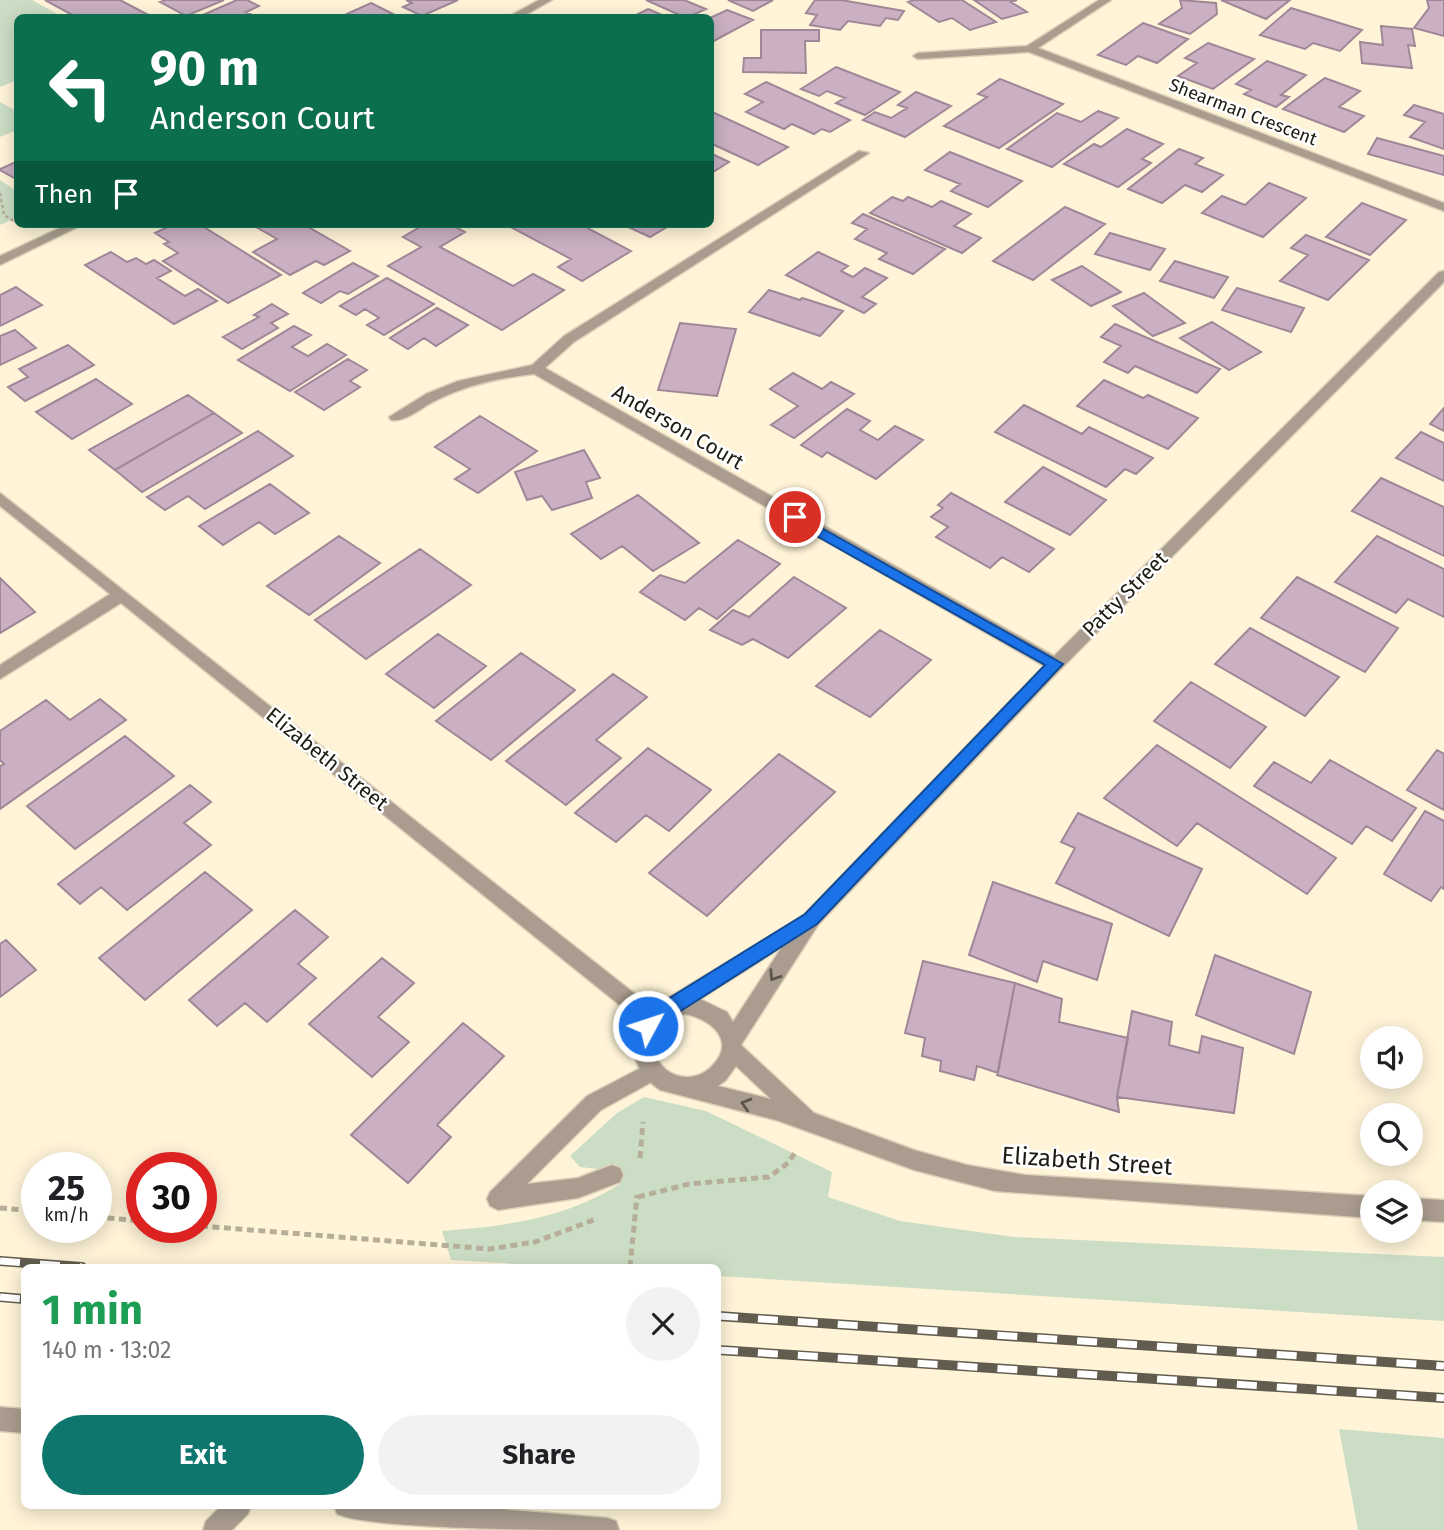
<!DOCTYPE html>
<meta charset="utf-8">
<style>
:root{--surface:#fff;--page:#f2f2f2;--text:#202124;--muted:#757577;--accent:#0f766e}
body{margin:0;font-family:"Fira Sans",sans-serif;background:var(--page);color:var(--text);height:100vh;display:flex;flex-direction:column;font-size:26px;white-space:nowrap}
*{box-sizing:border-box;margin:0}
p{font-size:23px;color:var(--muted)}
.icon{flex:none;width:38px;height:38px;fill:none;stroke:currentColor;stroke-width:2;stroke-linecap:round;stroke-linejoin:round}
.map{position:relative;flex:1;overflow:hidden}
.panel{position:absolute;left:21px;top:1264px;width:700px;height:245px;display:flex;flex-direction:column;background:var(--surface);border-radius:10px;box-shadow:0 4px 18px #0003}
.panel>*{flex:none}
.banner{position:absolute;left:14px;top:14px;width:700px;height:214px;border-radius:10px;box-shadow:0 4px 18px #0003;background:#0b6e4f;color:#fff;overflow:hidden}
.fabs{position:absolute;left:1360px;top:1026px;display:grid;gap:14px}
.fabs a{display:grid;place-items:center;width:63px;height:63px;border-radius:50%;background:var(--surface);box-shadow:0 4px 18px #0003;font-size:35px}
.speed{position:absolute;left:21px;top:1152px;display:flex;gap:14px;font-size:35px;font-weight:700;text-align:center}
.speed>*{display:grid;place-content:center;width:91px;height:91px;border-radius:50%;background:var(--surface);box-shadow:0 4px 18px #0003;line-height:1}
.speed small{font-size:18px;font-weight:400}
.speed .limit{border:10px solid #d22;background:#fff;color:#111}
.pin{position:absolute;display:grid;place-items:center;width:60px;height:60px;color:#fff;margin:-30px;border:4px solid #fff;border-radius:50%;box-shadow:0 2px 7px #0007}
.me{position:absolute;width:77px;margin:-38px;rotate:50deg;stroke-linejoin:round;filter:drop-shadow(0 0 5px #0008)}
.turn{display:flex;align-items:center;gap:24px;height:147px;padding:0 21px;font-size:32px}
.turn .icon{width:91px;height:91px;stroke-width:2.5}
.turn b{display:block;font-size:49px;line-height:60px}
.then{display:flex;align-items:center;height:66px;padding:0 21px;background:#0003;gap:14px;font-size:26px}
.round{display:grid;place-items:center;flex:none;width:74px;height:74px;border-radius:37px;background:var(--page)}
.headline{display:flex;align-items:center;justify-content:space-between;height:119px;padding:0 21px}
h1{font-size:42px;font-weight:700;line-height:52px;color:#1e9e55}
.button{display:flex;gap:14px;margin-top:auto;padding:14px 21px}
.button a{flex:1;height:80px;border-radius:42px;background:var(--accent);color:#fff;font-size:28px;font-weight:700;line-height:80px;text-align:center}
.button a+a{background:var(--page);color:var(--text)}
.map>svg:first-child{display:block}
.green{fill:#ccddc5}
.building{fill:#cab0c2;stroke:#a08798;stroke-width:2}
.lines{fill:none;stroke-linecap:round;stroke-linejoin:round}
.service-casing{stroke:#dbd1b8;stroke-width:3}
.minor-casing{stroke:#dbd1b8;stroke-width:3}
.path-far1{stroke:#b6ae98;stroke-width:2.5;stroke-dasharray:3.5 2.5;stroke-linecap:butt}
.path{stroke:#b6ae98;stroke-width:5;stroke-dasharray:7 4.5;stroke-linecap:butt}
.service{fill:#aa9d8f;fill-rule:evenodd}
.minor{fill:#aa9d8f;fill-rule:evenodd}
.rail-casing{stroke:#615c4d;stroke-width:10}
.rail{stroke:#fff;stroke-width:7;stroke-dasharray:20;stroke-linecap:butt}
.oneway{stroke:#5d564a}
.route{fill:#1a73e8;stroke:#114b97;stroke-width:2}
.labels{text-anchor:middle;stroke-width:5;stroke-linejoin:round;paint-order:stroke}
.far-street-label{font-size:18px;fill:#1e1b11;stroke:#fff}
.street-label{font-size:21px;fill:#1e1b11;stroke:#fff}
.near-street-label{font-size:24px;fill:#1e1b11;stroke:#fff}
</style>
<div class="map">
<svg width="1444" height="1530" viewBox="0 0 1444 1530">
<rect width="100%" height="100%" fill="#fff4d8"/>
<path class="green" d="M0,0H32L63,17L18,18L17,80L0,87Z
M0,102L18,112L17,130L0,137Z
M0,180L18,192L17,217L0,225Z
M644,1097L706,1111L832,1172L828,1197L900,1221L1014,1237L1444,1257V1321L718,1276V1267H567L451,1260L442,1231C506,1226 564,1219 620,1184V1168L615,1164L598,1169L580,1167L570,1156L617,1113Z
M1339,1429L1444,1438V1530H1358Z"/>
<path class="building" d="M45,0H120L154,18H78Z
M166,0H224L186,16L160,2Z
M237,0H247L259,6L246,12L252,15L245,18H196Z
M406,0H458L422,16L403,7L412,3Z
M646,0H684L706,9L686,18Z
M728,0H773L753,11Z
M815,0H841L904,11L898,20L886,18L880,26L848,21L840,30L810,25L817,15L806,13Z
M914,0H962L996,22L970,30L952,18L939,22L908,2Z
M974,0H1017L1011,2L1027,12L1002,19Z
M1180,0L1216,3L1217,14L1190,34L1159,24L1182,8Z
M1221,0H1290L1266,19Z
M1427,0H1444V36L1414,28L1429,8Z
M371,3L401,18H338Z
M1291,8L1362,30L1340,51L1313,43L1305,49L1260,35Z
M648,9L669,18H630Z
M727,10L753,20L710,43V18Z
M1143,23L1188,39L1157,63L1138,56L1126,65L1098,55Z
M1381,26L1412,29L1415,46L1408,45L1412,68L1362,63L1360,42L1383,45Z
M761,30H819V41H805L806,73L743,72L744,58H761Z
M1208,43L1254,59L1213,89L1178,76L1197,63L1185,58Z
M1267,61L1306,75L1281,95L1289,97L1276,107L1244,94L1251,90L1236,84Z
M836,67L900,92L865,115L836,103L845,98L827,91L819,96L801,89Z
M1325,78L1360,91L1339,107L1364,116L1344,132L1283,109Z
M1000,79L1063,104L999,148L944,126L987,97L978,94Z
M766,82L850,120L830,132L822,129L814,134L792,124L784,129L746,112L763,102L745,94Z
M916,92L951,106L905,137L863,120L875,112L891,118L907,108L898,105Z
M1414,105L1444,114V149L1410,137L1425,122L1404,115Z
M710,111L788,147L758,165L710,143Z
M1098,111L1118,118L1052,167L1007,149L1057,113L1081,122Z
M1127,129L1163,144L1142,159L1151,163L1118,187L1064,164L1094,144L1101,147Z
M1377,138L1444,156V175L1368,154Z
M1179,149L1203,158L1195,164L1223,175L1202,192L1185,185L1162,203L1128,189Z
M950,152L1022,181L988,207L951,191L960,184L925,170Z
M710,153L729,162L710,174Z
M18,161V180L0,170V169Z
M1269,183L1306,198L1263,237L1202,213L1222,196L1245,205Z
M892,197L903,201L908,197L932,207L941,201L971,214L954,226L981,238L962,253L870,213Z
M1362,203L1406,220L1370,255L1326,237Z
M1065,207L1105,224L1033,280L993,261Z
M863,214L945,249L913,274L879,259L887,253L855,239L867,229L852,223Z
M174,224H199L281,275L228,303L163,261L178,253L164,244L169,242L155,233Z
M261,224H303L350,251L324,265L316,261L290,275L253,252L277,239L256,227Z
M425,224H450L465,232L440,247L513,286L533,274L564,290L502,330L388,266L421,247L403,237Z
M505,224H580L631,251L582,281L558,267L571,259Z
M622,224H672L650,237Z
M1110,233L1165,249L1150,270L1095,254Z
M1306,235L1369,260L1328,300L1280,281L1308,255L1291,248Z
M111,252L127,262L136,258L146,264L154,260L171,271L157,278L185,296L198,289L217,301L174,324L85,265Z
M818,252L848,266L841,271L853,277L865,268L887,278L862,297L876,304L864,313L786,275Z
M1175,261L1228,277L1214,298L1160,281Z
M353,263L378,276L348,294L340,291L321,303L303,293Z
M1082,266L1121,292L1091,306L1052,280Z
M387,278L434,304L384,335L367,325L379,318L365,309L356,315L340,306Z
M16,287L42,305L0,326V295Z
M1237,288L1304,308L1291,332L1222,310Z
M769,290L800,300L802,298L843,311L820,336L749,312Z
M1144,293L1185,323L1153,336L1113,306Z
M272,304L288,314L271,323L278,328L242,349L223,337L259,317L254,315Z
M437,308L468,325L436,346L424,338L408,349L390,338Z
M1212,322L1261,352L1229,370L1180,338Z
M680,323L736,329L717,396L658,390Z
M1115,324L1220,369L1197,393L1135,366L1128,373L1104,362L1121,346L1101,337Z
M294,326L311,335L292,347L308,356L327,344L346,355L290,391L238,360Z
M15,330L36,348L0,365V336Z
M68,345L94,365L25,401L8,387L28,377L19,369Z
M348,359L367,370L350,381L360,387L324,410L295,392Z
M793,373L822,389L831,382L854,394L794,438L771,425L798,406L770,389Z
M96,379L132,404L72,439L36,412Z
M1104,380L1143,398L1148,395L1198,418L1168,449L1077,406Z
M188,395L214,413L115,470L89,450Z
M1024,405L1082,434L1089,427L1153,458L1136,474L1125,469L1106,487L995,432Z
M1444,408V431L1430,424Z
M847,409L870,421L860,430L878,440L895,426L923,440L876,479L827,452L822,457L801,445Z
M214,413L242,433L142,492L115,470Z
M480,416L537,451L478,493L455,479L470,469L435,447Z
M258,431L293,456L205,509L188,496L165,510L147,497Z
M1421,432L1444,443V481L1396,458Z
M584,450L600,478L586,482L592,498L552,510L542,496L527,500L515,472Z
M1043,467L1106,500L1070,535L1005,502Z
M1381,478L1444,507V556L1352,511Z
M270,484L309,513L275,534L259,522L223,545L199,526Z
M951,493L1054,549L1029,572L1002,557L990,568L936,537L948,527L931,517L943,508L938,505Z
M638,495L699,543L653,571L622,546L601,559L571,534Z
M339,536L380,563L309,615L267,586Z
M1377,536L1444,569V617L1408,599L1396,613L1335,582Z
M738,540L780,564L717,619L699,608L685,620L640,592L660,575L685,583Z
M420,549L471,585L366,659L315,620Z
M794,577L846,608L788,658L753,639L742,645L710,630L733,610L749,617Z
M1297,577L1398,628L1365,672L1261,618Z
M0,578L35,612L0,633Z
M1250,628L1339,677L1305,716L1215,664Z
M880,630L931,660L870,717L816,686Z
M438,634L486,666L434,708L386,674Z
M521,653L575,690L491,760L436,721Z
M613,674L647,697L596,740L621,758L566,805L506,761Z
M1191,682L1266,727L1230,768L1154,721Z
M100,699L126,720L0,809V766L4,764L0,760V731L46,700L70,720Z
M125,736L174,776L75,849L27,806Z
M1157,745L1336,858L1307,894L1197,823L1177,846L1104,798Z
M648,748L711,790L669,831L646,815L616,842L575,813Z
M1437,750L1444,754V810L1407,790Z
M779,754L835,792L707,916L649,873Z
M1330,760L1416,808L1392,841L1366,826L1352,844L1254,786L1274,762L1311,783Z
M190,785L211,802L184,823L211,845L127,910L101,887L80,904L58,884Z
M1425,811L1444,821V889L1441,887L1431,901L1384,874Z
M1078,813L1202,869L1169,936L1056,883L1075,848L1061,842Z
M205,872L252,910L145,1000L99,958Z
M993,882L1112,924L1097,980L1043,961L1037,982L969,955Z
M295,910L328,937L298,964L316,978L267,1022L245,1003L217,1026L189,1000Z
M6,940L36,970L0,997V944Z
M1215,955L1311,992L1294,1054L1196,1015Z
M382,958L414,983L378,1017L409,1042L372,1077L309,1024Z
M923,961L1015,983L998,1073L977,1066L974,1080L940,1071L941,1061L922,1056L925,1038L905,1033Z
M1015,983L1062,999L1059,1022L1128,1038L1117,1097L1119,1112L997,1075Z
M1132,1011L1172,1022L1169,1045L1199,1053L1202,1036L1243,1048L1234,1113L1117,1097Z
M463,1023L504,1056L437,1125L451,1137L408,1183L351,1135Z"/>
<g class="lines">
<defs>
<path id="service" d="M652,1062L659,1064L662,1071L659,1078L601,1110L527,1184L578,1178L612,1165L620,1168L623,1175L620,1182L578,1198L498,1210L490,1206L487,1199L490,1192L587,1096Z"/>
<path id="minor" d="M539,0H552L520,18H506Z
M1099,0H1111L1038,48L1444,203V211L1029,52L918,59L913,56L918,53L1027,46Z
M859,151L869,153L574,342L545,368L1054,656L1439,272L1444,271V282L1051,679L818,925L741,1045L814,1113L914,1150L967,1165L1025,1175L1372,1196V1218L995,1191L914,1170L779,1121L660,1090C636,1074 626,1049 642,1023L121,603L0,679V665L110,594L0,506V493L654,1009L668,998L803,916L1044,666L534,374C499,378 466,385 435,401C422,407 405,423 391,420L389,417L426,394L458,381L532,365L564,336ZM782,947L733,1022L727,1012L700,999ZM685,1014C711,1019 737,1041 712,1066C692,1087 659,1076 654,1049C657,1029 666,1020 685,1014ZM736,1066L771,1099L718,1086L726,1080Z
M68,224H84L0,265V256Z
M1410,1198L1444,1200V1222L1410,1220Z
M0,1407L24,1409V1433L0,1431Z
M222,1505H251L248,1514L232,1530H203L206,1521Z
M334,1505H453L607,1518L616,1521L619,1530C541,1530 462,1530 384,1523C369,1521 352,1520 337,1514Z"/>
</defs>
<use href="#service" class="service-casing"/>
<use href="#minor" class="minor-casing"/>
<path class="path-far1" d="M0,193L4,215L17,223"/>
<path class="path" d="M640,1158L643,1122
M638,1197L689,1184L769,1177L788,1163L796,1151
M0,1208L37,1211
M96,1217L142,1221
M201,1226L490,1249L535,1242L596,1219
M630,1267L637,1195"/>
<use href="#service" class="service"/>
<use href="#minor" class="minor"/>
<defs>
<path id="rail" d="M0,1261L82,1267
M0,1297L24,1299
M718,1316L1444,1366
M718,1350L1444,1398"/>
</defs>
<use href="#rail" class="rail-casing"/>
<use href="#rail" class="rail"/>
</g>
<defs><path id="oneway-chevron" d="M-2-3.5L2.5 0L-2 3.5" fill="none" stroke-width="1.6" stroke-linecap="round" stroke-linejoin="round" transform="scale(1.75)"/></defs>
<g class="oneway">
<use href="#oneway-chevron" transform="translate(774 976) rotate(123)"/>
<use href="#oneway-chevron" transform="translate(746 1104) rotate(-164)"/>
</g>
<path class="route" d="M795,513L1063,664L817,924L668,1019L648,1034L642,1032L639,1026L655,1007L805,914L1045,665L790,521V514Z"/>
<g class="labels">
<g class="far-street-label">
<text transform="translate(1243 112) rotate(21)" y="6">Shearman Crescent</text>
</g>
<g class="street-label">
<text transform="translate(678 427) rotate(30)" y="7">Anderson Court</text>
<text transform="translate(1125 594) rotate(-45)" y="7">Patty Street</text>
<text transform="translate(327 759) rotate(39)" y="7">Elizabeth Street</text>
</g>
<g class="near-street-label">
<text transform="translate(1087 1161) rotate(4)" y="8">Elizabeth Street</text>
</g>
</g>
</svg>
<div class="fabs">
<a><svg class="icon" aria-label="sound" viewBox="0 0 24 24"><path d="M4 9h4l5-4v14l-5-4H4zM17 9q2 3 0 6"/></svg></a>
<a><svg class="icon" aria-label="search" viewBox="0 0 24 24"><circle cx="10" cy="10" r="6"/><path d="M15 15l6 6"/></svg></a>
<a><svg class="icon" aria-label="layers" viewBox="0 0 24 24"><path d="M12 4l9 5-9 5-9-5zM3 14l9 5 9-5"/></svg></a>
</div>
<div class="speed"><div>25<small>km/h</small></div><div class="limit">30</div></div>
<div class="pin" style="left:795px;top:517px;background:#d93025"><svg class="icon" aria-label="arrive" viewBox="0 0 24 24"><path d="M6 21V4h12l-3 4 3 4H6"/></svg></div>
<svg class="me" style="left:648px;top:1026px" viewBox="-20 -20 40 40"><circle r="17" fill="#1a73e8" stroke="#fff" stroke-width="3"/><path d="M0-11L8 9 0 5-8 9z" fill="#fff"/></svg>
<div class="banner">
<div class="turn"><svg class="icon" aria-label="left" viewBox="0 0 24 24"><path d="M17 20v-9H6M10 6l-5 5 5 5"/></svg><div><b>90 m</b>Anderson Court</div></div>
<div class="then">Then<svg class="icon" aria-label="arrive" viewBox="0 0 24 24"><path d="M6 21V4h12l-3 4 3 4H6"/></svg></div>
</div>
<section class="panel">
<div class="headline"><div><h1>1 min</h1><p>140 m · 13:02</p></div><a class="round"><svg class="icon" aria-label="close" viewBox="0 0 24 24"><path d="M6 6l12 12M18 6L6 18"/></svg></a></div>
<div class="button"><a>Exit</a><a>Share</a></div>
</section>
</div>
